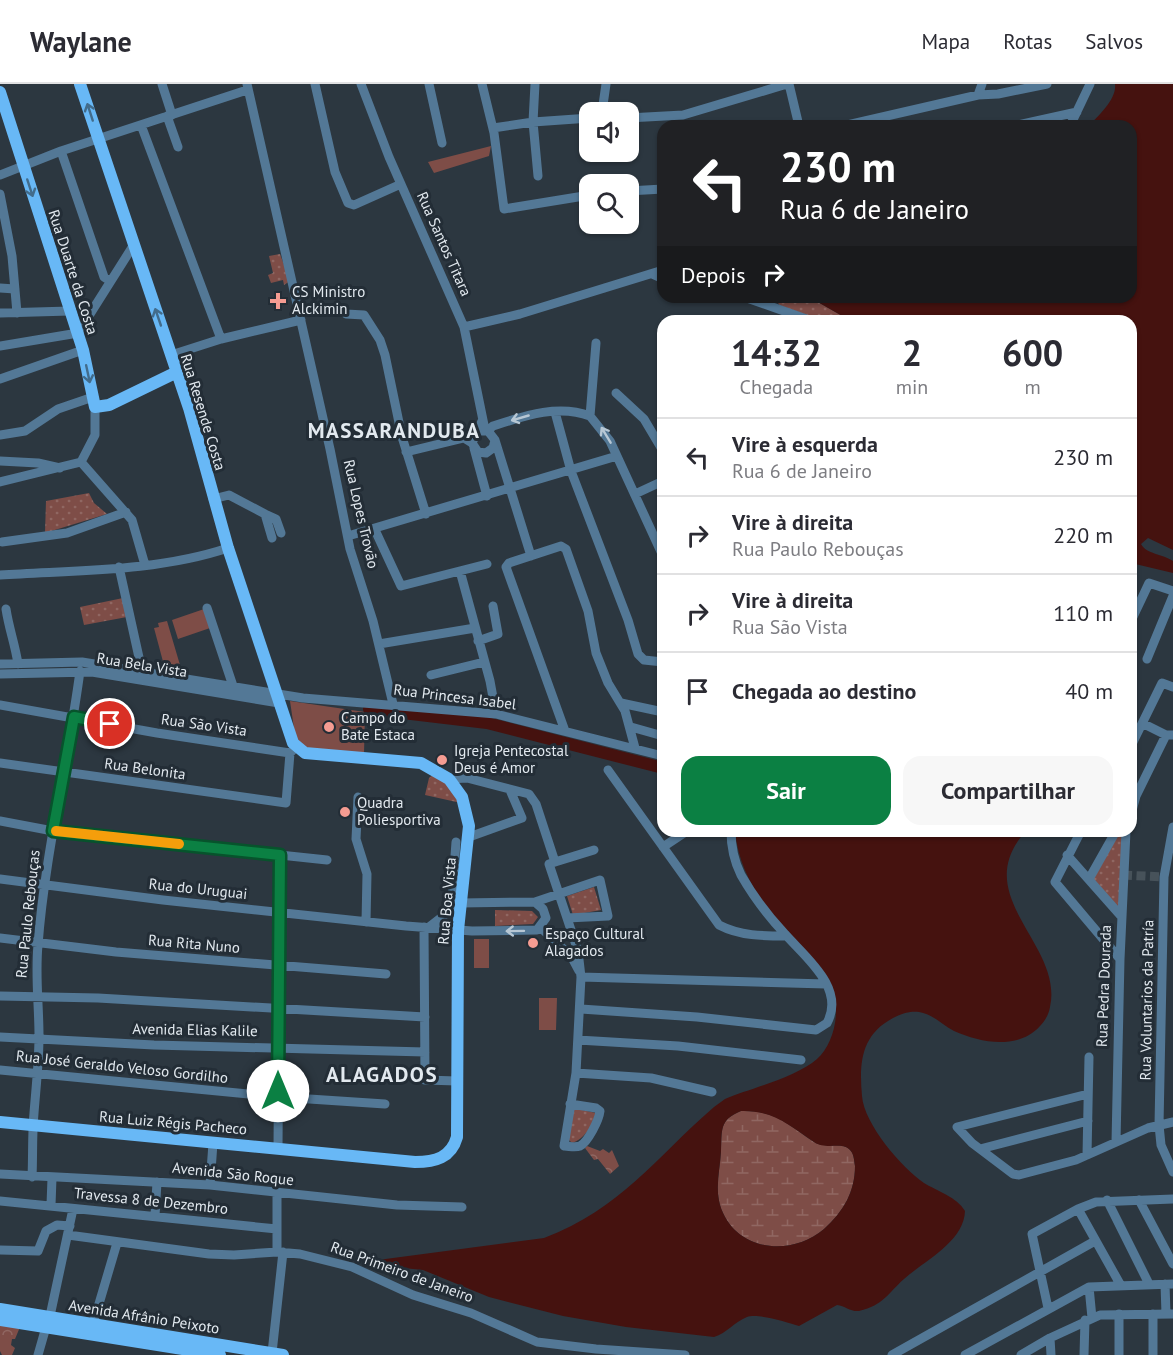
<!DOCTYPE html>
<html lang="pt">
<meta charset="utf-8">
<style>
:root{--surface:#fff;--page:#f7f7f7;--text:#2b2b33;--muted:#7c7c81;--line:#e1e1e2;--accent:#0b8043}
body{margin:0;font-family:"PT Sans",sans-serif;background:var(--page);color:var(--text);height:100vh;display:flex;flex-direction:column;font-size:22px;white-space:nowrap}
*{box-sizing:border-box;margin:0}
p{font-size:20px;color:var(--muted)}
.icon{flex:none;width:33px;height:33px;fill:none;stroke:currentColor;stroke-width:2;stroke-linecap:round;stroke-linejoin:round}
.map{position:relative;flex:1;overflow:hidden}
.drawer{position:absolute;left:657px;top:231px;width:480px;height:522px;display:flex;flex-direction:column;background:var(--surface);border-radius:18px;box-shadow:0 2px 4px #0004}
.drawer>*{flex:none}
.hud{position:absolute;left:657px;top:36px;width:480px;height:183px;border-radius:18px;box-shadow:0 2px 4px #0004;background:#202124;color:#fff;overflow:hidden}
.controls{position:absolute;left:579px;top:18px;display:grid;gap:12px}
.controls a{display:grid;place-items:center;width:60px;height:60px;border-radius:12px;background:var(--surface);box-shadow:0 2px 4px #0004;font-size:30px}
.pin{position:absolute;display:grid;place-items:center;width:51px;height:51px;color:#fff;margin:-26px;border:3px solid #fff;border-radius:50%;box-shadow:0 2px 6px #0007}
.me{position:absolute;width:66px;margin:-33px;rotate:0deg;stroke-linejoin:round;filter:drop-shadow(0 0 4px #0008)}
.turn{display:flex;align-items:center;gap:21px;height:126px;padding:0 24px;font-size:27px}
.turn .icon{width:78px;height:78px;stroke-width:2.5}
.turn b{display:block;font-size:42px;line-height:51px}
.then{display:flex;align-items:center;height:57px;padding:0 24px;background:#0003;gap:12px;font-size:22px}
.eta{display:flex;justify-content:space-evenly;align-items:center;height:102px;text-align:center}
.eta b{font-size:36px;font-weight:800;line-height:42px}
.button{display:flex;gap:12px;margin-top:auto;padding:12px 24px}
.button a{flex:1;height:69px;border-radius:18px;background:var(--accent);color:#fff;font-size:24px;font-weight:800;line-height:69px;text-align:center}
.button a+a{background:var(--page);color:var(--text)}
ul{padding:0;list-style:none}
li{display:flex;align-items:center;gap:18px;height:78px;padding:0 24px;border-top:2px solid var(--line)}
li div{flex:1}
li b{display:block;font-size:22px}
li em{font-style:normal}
header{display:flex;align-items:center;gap:36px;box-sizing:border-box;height:84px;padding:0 30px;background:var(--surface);border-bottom:2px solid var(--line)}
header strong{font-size:28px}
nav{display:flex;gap:33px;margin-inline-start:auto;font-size:21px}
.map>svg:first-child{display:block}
.grass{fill:#7e4d47}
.forest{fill:url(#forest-crowns)}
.wetland{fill:url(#wetland-marsh)}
.park{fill:url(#park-dots)}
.water{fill:#45120f;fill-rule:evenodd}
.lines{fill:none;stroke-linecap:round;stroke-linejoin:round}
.river{stroke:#45120f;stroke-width:12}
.minor-tunnel{stroke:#47525a;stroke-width:9;stroke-dasharray:9 4.5;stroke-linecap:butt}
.minor{stroke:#537896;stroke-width:9}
.major{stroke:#68b8f6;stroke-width:12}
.oneway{stroke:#426c8c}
.oneway2{stroke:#b7c7d4}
.route-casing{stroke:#07532c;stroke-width:15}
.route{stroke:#0b8043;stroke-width:10}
.slow{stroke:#f59e0b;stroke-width:10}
.poi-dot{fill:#f59c92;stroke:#232d36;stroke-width:2}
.labels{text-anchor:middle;stroke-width:6;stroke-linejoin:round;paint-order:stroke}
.street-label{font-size:15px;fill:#e2e9ef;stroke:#232d36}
.poi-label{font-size:15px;fill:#e2e9ef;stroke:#232d36;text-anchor:start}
.district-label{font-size:21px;font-weight:bold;letter-spacing:1.5px;fill:#e2e9ef;stroke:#232d36}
</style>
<header>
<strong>Waylane</strong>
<nav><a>Mapa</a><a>Rotas</a><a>Salvos</a></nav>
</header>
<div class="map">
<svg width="1173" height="1271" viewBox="0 0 1173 1271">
<defs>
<pattern id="forest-crowns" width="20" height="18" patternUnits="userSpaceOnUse" patternTransform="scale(1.5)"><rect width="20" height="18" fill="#7e4d47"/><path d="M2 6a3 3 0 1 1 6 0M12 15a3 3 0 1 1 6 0" fill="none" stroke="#906762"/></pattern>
<pattern id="wetland-marsh" width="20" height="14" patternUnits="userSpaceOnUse" patternTransform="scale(1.5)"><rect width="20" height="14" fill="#7e4d47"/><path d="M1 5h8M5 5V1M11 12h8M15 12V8" fill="none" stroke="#906762"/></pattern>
<pattern id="park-dots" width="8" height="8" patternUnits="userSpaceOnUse" patternTransform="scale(1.5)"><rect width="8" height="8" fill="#7e4d47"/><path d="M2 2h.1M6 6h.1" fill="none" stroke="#906762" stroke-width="1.8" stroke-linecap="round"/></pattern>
</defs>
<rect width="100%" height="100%" fill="#2c3740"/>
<path class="grass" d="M491,62L489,72L434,89L428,78Z
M207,524L213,543L178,555L172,536Z
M167,537L180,581L165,585L154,544L159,543L158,539Z
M290,617L365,628L364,670L300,663L296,658Z
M474,855H489V884H474Z
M539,914H557L556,946H539Z"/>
<path class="forest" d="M587,1062L600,1067L603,1065L609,1069L612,1066L619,1082L610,1090L598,1075L594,1076L585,1064Z
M0,1238L20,1243L15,1255H12L11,1261L15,1264L12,1271H2L0,1267Z"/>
<path class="wetland" d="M741,1027C776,1026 788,1041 814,1058C825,1065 841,1058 849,1065C854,1069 854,1076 855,1082C855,1108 843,1128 824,1145C790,1174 734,1167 720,1121C715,1102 720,1086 721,1067C722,1046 719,1036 741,1027Z"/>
<path class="park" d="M280,170L290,197L284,201L283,196L271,199L268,191L273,189L269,172Z
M776,213H809L851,237H824L779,221Z
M89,409L94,419L107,430L45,449L46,417Z
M123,514L127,533L84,541L80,523Z
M435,689L438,690L461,719L425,711L429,694Z
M1119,747H1124L1119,826L1091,795Z
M594,803L601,826L573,831L567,812Z
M495,826L532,827L538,833L533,840L495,842Z
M573,1024L596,1029C596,1039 583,1056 572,1059L568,1055Z"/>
<path class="water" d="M1115,0H1173V466L1148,454L1141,460C1146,470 1163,470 1173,477V489L1131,479V237H851L809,213H1131V42H1089C1099,31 1117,15 1115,0Z
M735,747H1026C967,812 1064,860 1050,923C1048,935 1039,945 1029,951C1006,964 977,957 954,947C942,941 933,930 919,928C909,927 901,930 893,934C861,951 859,979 862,1012C864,1040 902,1084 924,1099C937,1107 957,1113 965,1127C964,1158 924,1177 904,1195C888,1209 884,1221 859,1227C851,1228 845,1222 837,1221L799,1242C787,1238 757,1229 747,1233C734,1238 727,1249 714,1253L626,1243L563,1232L489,1213L423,1186L374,1181V1178L378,1176L544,1154C622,1124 654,1075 714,1023L725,1015C751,1004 795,994 817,975C834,960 842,925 831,904C825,894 815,884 808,875C776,835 740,800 735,747ZM741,1027C773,1026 790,1042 814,1058C825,1066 841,1058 849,1065C854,1069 854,1076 855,1082C855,1108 843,1128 824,1145C790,1174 734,1167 720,1121C715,1102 720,1086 721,1067C722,1046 719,1036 741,1027Z"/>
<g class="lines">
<path class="river" d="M369,625L487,639L663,684"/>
<path class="minor-tunnel" d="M1123,791L1164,793"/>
<path class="minor" d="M162,0L172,31
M247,0L330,365L350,465L373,537L393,620
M315,0L335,88L348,119L354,121L401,100
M361,0L389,73L464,243L485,346
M429,0L442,59
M482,0L494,49L504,125L590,111
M535,0L533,38L538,92
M789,0L799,42
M978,11L982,0
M602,28L606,0
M167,32L178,63
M628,34L683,31L787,0
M141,41L221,255
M843,42L978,11L998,10L1047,0
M1013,42L1077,28
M1070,42L1090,0
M493,44L533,38L590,34
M61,67L104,193L110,197
M0,91L61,67L247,6
M628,107L663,105
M0,110L12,172L17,229
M652,190L663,195
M0,204L15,205
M744,213L812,237
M0,229L70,227
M346,230L364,231L380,256L385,271L402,353L426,430
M464,243L520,230L663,186
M0,262L78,249L133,162
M171,271L221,255L301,236
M0,295L83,266
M616,309L644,335L663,367
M555,328L571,387L628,536L638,570L644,576L663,578
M590,332L596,259
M481,347H488L495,356L493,364L486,369L478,368L472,359L482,337
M487,347L493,342C524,332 558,320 590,332L610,357L663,472
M0,351L25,347L58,325L93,313
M495,356L531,472
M474,364L487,412
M406,368L464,354L472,359
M0,377L38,379L60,384
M81,378L132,436L145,481
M81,378L95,351V323
M0,398L81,378
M635,410L663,397
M213,415L229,411L265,430L272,454
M265,430L276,435L281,449
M375,446L401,502L487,480
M348,452L617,372
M2,458L67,449L126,428
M119,483L142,587
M460,487L490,597L496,630
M0,491C75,486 156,488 228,464
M207,524L233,602
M6,525C9,545 15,560 18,580
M1131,537L1149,499L1173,507
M478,557L498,550L493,522
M379,560L475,544
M1147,575L1173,512
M0,580L82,578L303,614L496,630L663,672
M0,590L92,588L279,619
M431,591L484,578
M621,619L663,628
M0,621L157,649L290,669L294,665
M1144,640L1166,651H1173
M631,643L663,652
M565,647L506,483L509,479L561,462L566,465L588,527L596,569L608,599L625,627L635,664
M1131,662L1162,599L1173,603
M0,679L286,719L290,669
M608,686L719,841C740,852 763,852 786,852
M449,695L467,694L529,710L536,720L555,778L549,780L578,867L581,893L576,989L564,1062C569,1062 575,1064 580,1062C588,1058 599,1036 600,1027L596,1024L570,1020
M358,713L356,755L367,790L366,838
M1131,730L1136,712L1166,651
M0,737L53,747L327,776
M1173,743L1164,793L1159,1041L1161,1061L1173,1088
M1081,747L1055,798L1120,875
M469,753L522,734L510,706
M663,763L687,747
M1067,771L1121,832
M555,778L594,766
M0,795L163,816L406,842L472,847L537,846L546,834L543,825L535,818
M1089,795L1116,747
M451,826L456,758
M424,843L425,996L457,997
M429,843L460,819L535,818L600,796L608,832L567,834
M541,844L571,872L579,887
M0,854L116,868L386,890
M581,893L826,900
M0,912L98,914L425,933
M581,925L697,933L816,946L827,939C846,904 805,873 785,850C769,833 753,812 741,791C734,777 731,763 731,747
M0,953L154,961L425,968
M578,956L678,962L801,976
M0,986L279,1013L385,1020
M576,989L651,994L712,1008
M1088,1010L957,1043L972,1059L1013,1090L1019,1091L1076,1076L1148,1044L1173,1038
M1116,1058L1120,875L1126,747
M278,1064L280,772
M980,1065L1088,1037
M1087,1071L1089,973
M0,1090L210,1101L397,1121L462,1123
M32,1093C33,1072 32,1050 34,1029C36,1003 39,978 39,952C39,921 35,892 38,861C45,769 68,678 80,587
M210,1101L213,1059
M1107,1116L1149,1200
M1139,1116L1173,1180
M0,1117L277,1145V1168
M51,1121L52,1094
M1078,1125L1120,1200
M155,1132L157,1098
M277,1145V1110
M68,1151L209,1170L234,1171L277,1168L300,1170L352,1183L413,1211L471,1229L537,1258L596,1265L685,1271
M0,1166L38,1167L46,1147L57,1141L70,1142
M1165,1200L1166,1230
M1089,1203L1092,1234
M1048,1224L1032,1150L1078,1125L1096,1118L1173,1115
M1119,1230V1271
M50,1232L73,1125
M93,1240L117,1159
M1050,1254L1051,1271
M272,1269L283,1168
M38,1271L46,1243
M892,1271L1095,1157
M965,1271L1089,1203L1173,1200
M1021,1271L1050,1254L1100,1231L1173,1230
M1084,1271L1085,1236
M1153,1271V1230"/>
<path class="major" d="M0,8L83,266L95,323L109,321L177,288
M0,1038L415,1078C435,1078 451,1074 457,1053L458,846L469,742L462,713L449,695L421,679L305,669L293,659L228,464L189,324L80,0
M0,1225L283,1271
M0,1236L220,1271"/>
</g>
<defs><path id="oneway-shaft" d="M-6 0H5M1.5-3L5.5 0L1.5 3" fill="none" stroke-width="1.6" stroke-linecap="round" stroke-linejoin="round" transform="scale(1.5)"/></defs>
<g class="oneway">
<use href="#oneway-shaft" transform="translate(90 28) rotate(-108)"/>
<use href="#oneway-shaft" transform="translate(30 104) rotate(72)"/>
<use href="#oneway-shaft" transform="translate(158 233) rotate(-109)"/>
<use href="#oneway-shaft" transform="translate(88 290) rotate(78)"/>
</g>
<g class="oneway2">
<use href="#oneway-shaft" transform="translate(520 334) rotate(164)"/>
<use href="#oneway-shaft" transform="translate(606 351) rotate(-121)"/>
<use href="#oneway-shaft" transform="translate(515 847) rotate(179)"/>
</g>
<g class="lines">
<defs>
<path id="route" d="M110,640L74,633L53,747L280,771L278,1007"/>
</defs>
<use href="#route" class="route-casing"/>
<use href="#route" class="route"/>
<path class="slow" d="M56,747L179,760"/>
</g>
<g class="poi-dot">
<path d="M275 208h6v6h6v6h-6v6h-6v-6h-6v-6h6z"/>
<circle cx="329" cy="643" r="6"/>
<circle cx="442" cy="676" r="6"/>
<circle cx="345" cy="728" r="6"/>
<circle cx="533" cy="859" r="6"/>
</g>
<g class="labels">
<g class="street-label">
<text transform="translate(444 160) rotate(66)" y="5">Rua Santos Titara</text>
<text transform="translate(73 188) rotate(72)" y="5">Rua Duarte da Costa</text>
<text transform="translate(203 328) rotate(73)" y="5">Rua Resende Costa</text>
<text transform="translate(361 430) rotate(77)" y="5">Rua Lopes Trovão</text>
<text transform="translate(142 581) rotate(9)" y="5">Rua Bela Vista</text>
<text transform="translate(455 613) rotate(7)" y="5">Rua Princesa Isabel</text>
<text transform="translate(204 641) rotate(8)" y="5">Rua São Vista</text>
<text transform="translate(145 685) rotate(8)" y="5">Rua Belonita</text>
<text transform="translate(198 805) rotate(6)" y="5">Rua do Uruguai</text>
<text transform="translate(447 817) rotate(-85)" y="5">Rua Boa Vista</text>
<text transform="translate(28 830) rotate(-84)" y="5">Rua Paulo Rebouças</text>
<text transform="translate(194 860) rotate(5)" y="5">Rua Rita Nuno</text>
<text transform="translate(1104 902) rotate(-88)" y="5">Rua Pedra Dourada</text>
<text transform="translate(1147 916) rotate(-89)" y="5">Rua Voluntarios da Patría</text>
<text transform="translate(195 946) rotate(1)" y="5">Avenida Elias Kalile</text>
<text transform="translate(122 983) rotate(6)" y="5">Rua José Geraldo Veloso Gordilho</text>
<text transform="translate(173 1039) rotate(5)" y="5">Rua Luiz Régis Pacheco</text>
<text transform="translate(233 1090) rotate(6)" y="5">Avenida São Roque</text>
<text transform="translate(151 1117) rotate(6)" y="5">Travessa 8 de Dezembro</text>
<text transform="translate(402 1188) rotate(20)" y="5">Rua Primeiro de Janeiro</text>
<text transform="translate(144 1233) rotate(9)" y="5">Avenida Afrânio Peixoto</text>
</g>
<g class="poi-label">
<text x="292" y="213">CS Ministro<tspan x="292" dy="17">Alckimin</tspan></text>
<text x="341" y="639">Campo do<tspan x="341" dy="17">Bate Estaca</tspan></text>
<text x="454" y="672">Igreja Pentecostal<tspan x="454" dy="17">Deus é Amor</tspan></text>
<text x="357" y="724">Quadra<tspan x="357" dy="17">Poliesportiva</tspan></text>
<text x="545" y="855">Espaço Cultural<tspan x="545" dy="17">Alagados</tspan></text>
</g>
<g class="district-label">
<text x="394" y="354">MASSARANDUBA</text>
<text x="382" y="998">ALAGADOS</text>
</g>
</g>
</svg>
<div class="controls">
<a><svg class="icon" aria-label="sound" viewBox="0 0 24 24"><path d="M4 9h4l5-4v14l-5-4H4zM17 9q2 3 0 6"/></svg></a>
<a><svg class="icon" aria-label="search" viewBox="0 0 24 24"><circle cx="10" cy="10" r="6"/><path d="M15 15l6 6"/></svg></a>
</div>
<div class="pin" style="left:110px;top:640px;background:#d93025"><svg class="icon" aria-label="arrive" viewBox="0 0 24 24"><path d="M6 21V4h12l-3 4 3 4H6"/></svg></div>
<svg class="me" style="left:278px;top:1007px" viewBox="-20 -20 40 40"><circle r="19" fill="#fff"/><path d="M0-13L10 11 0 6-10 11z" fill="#0b8043"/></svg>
<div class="hud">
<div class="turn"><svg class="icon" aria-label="left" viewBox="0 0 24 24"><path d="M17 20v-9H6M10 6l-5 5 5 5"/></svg><div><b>230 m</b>Rua 6 de Janeiro</div></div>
<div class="then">Depois<svg class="icon" aria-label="right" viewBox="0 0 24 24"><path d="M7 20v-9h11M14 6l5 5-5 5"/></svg></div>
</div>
<section class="drawer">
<div class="eta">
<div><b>14:32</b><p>Chegada</p></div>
<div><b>2</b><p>min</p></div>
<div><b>600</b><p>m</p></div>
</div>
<ul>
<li><svg class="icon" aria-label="left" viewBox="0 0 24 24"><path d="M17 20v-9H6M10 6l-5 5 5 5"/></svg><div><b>Vire à esquerda</b><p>Rua 6 de Janeiro</p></div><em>230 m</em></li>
<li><svg class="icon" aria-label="right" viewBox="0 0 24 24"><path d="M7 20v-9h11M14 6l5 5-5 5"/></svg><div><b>Vire à direita</b><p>Rua Paulo Rebouças</p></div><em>220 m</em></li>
<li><svg class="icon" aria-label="right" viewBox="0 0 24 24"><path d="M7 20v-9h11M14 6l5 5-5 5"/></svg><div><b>Vire à direita</b><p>Rua São Vista</p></div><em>110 m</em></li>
<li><svg class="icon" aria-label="arrive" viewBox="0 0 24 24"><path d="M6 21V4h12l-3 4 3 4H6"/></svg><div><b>Chegada ao destino</b></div><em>40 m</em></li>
</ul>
<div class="button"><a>Sair</a><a>Compartilhar</a></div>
</section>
</div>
